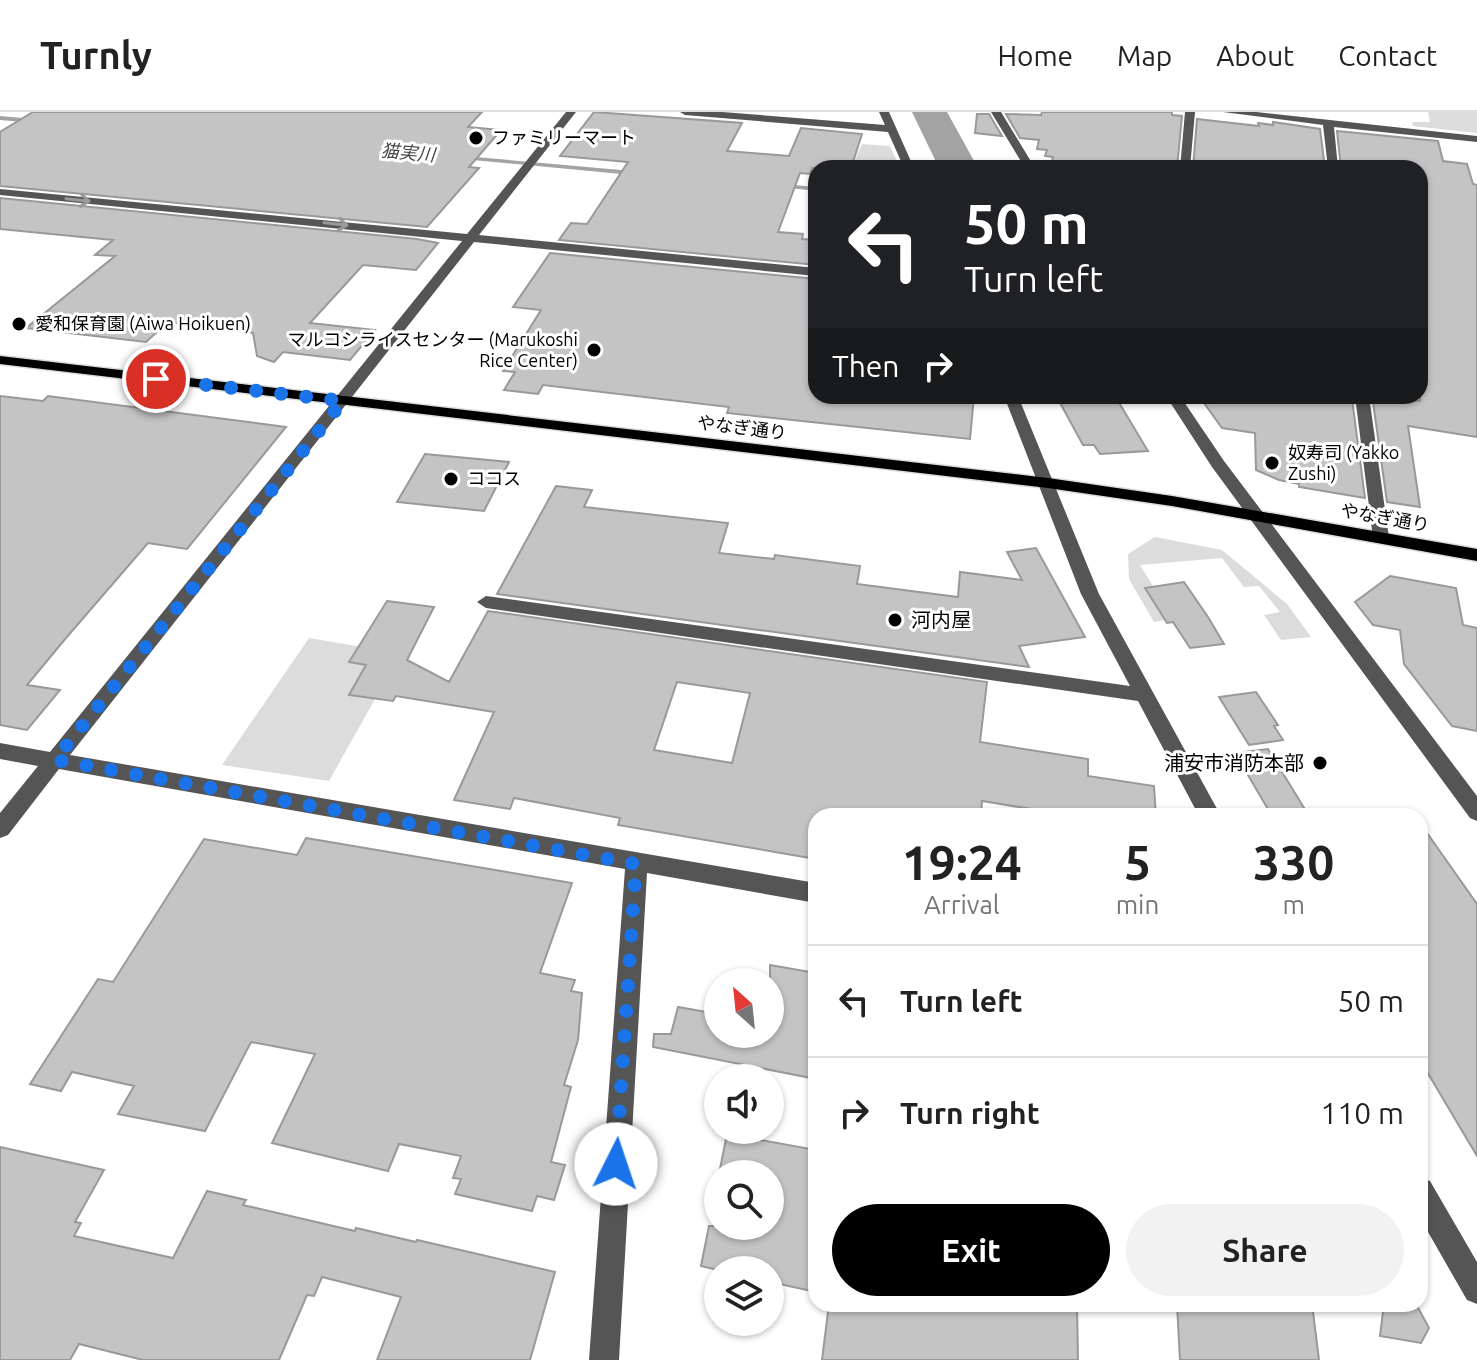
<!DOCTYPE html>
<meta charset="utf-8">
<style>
:root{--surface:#fff;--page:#f2f2f2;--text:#222;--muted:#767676;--line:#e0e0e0;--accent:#000}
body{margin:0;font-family:Ubuntu,"Noto Sans JP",sans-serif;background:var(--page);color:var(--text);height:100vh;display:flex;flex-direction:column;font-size:30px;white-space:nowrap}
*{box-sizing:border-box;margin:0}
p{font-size:26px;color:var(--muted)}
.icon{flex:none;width:44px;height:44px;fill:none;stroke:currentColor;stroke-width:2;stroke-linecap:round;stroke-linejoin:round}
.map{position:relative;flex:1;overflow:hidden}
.side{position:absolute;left:808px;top:696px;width:620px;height:504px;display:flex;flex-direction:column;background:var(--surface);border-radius:24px;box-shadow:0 2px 6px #0004}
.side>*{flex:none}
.hud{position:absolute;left:808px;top:48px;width:620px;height:244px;border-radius:24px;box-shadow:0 2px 6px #0004;background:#202124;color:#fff;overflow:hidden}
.needle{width:52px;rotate:333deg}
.controls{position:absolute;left:704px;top:856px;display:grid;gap:16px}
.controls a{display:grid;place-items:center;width:80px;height:80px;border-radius:50%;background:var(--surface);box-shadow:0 2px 6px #0004;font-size:40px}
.pin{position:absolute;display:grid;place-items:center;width:68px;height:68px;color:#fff;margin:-34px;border:4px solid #fff;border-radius:50%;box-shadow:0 2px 8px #0007}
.me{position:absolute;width:88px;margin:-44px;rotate:4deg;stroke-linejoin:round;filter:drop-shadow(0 0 6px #0008)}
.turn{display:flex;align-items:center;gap:28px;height:168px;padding:0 24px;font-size:36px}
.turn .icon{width:104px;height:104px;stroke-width:2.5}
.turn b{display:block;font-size:56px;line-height:68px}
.then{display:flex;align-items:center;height:76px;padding:0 24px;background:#0003;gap:16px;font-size:30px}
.eta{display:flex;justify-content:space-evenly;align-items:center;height:136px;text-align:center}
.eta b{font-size:48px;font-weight:600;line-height:56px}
.action{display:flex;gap:16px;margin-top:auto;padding:16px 24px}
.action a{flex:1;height:92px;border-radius:48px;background:var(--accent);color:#fff;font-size:32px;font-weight:600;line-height:92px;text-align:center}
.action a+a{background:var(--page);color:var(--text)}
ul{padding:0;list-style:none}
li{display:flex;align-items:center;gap:24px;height:112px;padding:0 24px;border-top:2px solid var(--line)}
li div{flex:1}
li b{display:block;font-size:30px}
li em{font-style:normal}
header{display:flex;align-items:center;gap:48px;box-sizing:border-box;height:112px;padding:0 40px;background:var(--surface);border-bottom:2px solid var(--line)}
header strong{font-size:38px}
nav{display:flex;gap:44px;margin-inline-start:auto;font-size:28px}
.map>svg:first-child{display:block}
.green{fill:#dcdcdc}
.water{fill:#a3a3a3}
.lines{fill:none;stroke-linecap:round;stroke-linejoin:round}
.stream{fill:#a3a3a3;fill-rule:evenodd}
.building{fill:#c4c4c4;stroke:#999;stroke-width:2;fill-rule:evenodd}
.major-casing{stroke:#dbdbdb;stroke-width:3}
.minor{fill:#555;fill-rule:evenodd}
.major{fill:#000;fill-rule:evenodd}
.oneway{stroke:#999}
.route{stroke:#1a73e8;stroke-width:14;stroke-dasharray:0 25.2}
.poi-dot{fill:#000;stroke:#fff;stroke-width:3}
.labels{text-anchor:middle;stroke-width:6;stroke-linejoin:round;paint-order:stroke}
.far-poi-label{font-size:18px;fill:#000;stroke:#fff;text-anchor:start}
.far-water-label{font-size:18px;font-style:italic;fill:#444;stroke:#fff}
.far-street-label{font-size:18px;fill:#000;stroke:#fff}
.poi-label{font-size:20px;fill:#000;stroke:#fff;text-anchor:start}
</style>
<header>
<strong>Turnly</strong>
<nav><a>Home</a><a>Map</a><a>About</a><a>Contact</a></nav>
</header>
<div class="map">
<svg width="1477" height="1248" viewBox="0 0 1477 1248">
<rect width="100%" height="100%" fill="#fff"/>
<path class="green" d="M1428,0H1477V21L1413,14L1412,10H1430Z
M862,32L890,34L900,56H851Z
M1155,425L1222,438L1287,492L1311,525L1281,528L1264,503L1280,500L1259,474L1244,475L1222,446L1140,453L1153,474L1145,476L1165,508L1154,510L1129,467L1128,442Z
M309,526L362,535L366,553L349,583L375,587L329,669L222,653Z"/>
<path class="water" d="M912,0H947L978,56H939Z"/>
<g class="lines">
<path class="stream" d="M0,4L34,7L37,9L34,11L0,8Z
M464,44L632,59L635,61L632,63L462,47L461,46Z
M783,72L816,75V79L781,75V73Z"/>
</g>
<path class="building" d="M33,0H482L468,15L501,18L469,55L479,56L427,115L0,74V20Z
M594,0L742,11L727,39L789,44L801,16L862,22L851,56H812L810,62L800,61L778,120L803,122L802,127L816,128V153L559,128L571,111L587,112L628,50L560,44Z
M1042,0H1172V3L1182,4L1177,56H1050L1053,45L1045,44L1047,38L1037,37L1039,28L1020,26L1006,2L1041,3Z
M977,2H989L1002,24L975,21Z
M1197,7L1259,14L1258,11L1273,13V10L1320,17L1325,56H1193Z
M1337,19L1438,29L1443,49L1467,52L1473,72L1477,73V325L1408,314L1420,395L1387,390L1373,290V284L1420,289V56H1341Z
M0,86L417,127L438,131L416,158L363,153L310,211L375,218L350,248L283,240L274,250L257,244L253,221L168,210L146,230L26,216L115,144L95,143L113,128L0,117Z
M550,141L816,167V284H974L970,327L727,301L729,295L543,273L538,282L504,278L515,260L503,259L541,198L513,195Z
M0,284L43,289L48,284L286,315L187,437L148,431L66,526L27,573L60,578L27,618L0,613Z
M1067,284H1115L1148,339L1100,342L1094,333H1083L1058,287L1068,286Z
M1199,284L1352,287L1365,386L1299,375V372L1279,368L1256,358L1255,321L1222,316Z
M425,342L509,350L484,399L397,390Z
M556,374L592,378L584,395L728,411L719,441L774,447L775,443L860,454L857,472L958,485L960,460L1022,468L1007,440L1036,436L1085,525L1019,534L1029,555L497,482Z
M1390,464L1456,476L1463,513L1477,516V619L1452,614L1404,552L1400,518L1373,513L1355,490Z
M1184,470L1208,505L1224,532L1190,536L1173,510L1167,511L1145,476Z
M387,489L434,495L407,548L449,570L488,499L987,570L980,630L1088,647V664L1154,674L1156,704H1074L982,689L981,704H816V747L618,713L620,706L514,686L510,697L454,688L494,600L396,584L393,589L349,583L366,553L349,550ZM677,570L750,581L732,651L654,638Z
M1256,580L1278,613L1274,614L1283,628L1249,633L1219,585Z
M1268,637L1309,704H1272L1235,641Z
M1420,711L1477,792V1044L1420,948Z
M306,726L572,771L540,861L575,868L571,879L582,881L578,928L564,973L571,975L551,1050L565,1053L554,1088L537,1084L532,1099L455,1082L461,1067L453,1066L461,1044L399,1032L388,1059L272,1031L315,942L251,930L205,1019L118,1002L134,974L72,960L61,979L30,972L98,867L113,870L204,727L297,743Z
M770,853L816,861V938L811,966L653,935L654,922H671L678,895L718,902V922H770Z
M727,1022L816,1038V1180L770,1170V1158H718L701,1154L709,1114H770V1062H719Z
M0,1035L104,1058L75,1110L81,1111L74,1124L173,1146L207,1079L246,1088L243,1093L355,1119L356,1116L416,1130L417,1128L555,1160L530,1248H377L401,1185L322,1165L314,1184L307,1183L279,1248H143L79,1232L70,1248H0Z
M829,1192H1077L1078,1248H822Z
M1177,1192H1312L1319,1248H1180Z
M1384,1192H1416L1429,1216L1421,1231L1380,1224Z"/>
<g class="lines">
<defs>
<path id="major" d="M0,244L1048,366L1172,384L1477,437V449L1172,394L1048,376L0,252Z"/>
</defs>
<use href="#major" class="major-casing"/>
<path class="minor" d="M566,0H576L479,123L816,156V164L474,130L70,643L816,771V791L647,761L619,1248H589L625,757L59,657L8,723L0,726V701L38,654L0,647V631L50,640L462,129L0,83V77L467,122Z
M680,0H722L885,13L879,0H889L914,56H904L888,20L685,3Z
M991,0H1001L1035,56H1025Z
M1185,0H1195L1190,56H1180Z
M1223,0H1256L1477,24V30L1334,15L1338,56H1328L1323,13Z
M1004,284H1018L1099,482L1221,704H1199L1138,589L486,496L477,490L486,484L1130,574L1081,482Z
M1166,284H1180L1224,349L1477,684V709L1470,706L1212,355Z
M1355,284H1369L1389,426L1381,431L1373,426Z
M1420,1065L1430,1069L1477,1150V1192L1467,1188L1420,1106Z"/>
<use href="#major" class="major"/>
</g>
<defs><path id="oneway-shaft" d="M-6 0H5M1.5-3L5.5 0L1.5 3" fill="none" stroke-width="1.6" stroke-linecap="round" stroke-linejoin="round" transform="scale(2)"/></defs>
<g class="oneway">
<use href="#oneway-shaft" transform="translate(78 88) rotate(6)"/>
<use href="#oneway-shaft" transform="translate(336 112) rotate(6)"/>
</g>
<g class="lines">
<path class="route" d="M156,267L343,289L55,648L636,752L616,1052"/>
</g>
<g class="poi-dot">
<circle cx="476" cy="26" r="8"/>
<circle cx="19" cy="212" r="8"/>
<circle cx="594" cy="238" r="8"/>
<circle cx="1272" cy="351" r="8"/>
<circle cx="451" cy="367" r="8"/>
<circle cx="895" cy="508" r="8"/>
<circle cx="1320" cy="651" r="8"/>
</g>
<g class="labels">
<g class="far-poi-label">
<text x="492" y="32">ファミリーマート</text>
<text x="35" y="218">愛和保育園 (Aiwa Hoikuen)</text>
<text x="578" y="234" text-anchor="end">マルコシライスセンター (Marukoshi<tspan x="578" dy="21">Rice Center)</tspan></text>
<text x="1288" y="347">奴寿司 (Yakko<tspan x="1288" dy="21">Zushi)</tspan></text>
<text x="467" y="373">ココス</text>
</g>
<g class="far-water-label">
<text transform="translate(408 41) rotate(5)" y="6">猫実川</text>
</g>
<g class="far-street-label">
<text transform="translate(742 316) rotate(7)" y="6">やなぎ通り</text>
<text transform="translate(1385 406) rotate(10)" y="6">やなぎ通り</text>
</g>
<g class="poi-label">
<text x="911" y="515">河内屋</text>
<text x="1304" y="658" text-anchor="end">浦安市消防本部</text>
</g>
</g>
</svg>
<div class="controls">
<a><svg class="needle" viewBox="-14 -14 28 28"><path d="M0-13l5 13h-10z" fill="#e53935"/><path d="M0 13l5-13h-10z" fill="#767676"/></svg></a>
<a><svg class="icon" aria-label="sound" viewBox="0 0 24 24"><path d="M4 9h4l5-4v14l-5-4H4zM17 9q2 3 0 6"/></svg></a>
<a><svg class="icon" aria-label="search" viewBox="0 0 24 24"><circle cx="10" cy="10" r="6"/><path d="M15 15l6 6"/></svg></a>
<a><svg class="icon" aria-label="layers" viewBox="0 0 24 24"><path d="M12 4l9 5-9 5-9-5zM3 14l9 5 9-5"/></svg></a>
</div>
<div class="pin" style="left:156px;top:267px;background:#d93025"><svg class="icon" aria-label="arrive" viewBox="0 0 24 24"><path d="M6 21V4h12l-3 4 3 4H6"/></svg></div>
<svg class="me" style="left:616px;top:1052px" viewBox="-20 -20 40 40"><circle r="19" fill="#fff"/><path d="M0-13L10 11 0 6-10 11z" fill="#1a73e8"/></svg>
<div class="hud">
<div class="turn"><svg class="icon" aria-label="left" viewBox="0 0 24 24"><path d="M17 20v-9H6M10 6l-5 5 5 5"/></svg><div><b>50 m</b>Turn left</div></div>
<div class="then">Then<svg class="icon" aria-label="right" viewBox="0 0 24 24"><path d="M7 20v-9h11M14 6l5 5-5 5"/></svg></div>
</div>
<section class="side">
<div class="eta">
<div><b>19:24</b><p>Arrival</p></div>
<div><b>5</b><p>min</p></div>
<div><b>330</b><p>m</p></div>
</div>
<ul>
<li><svg class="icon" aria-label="left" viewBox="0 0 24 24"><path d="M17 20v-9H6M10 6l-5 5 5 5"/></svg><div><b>Turn left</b></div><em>50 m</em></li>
<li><svg class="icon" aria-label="right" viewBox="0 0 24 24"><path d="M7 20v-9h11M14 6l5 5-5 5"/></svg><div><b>Turn right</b></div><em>110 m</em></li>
</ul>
<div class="action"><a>Exit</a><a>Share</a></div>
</section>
</div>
